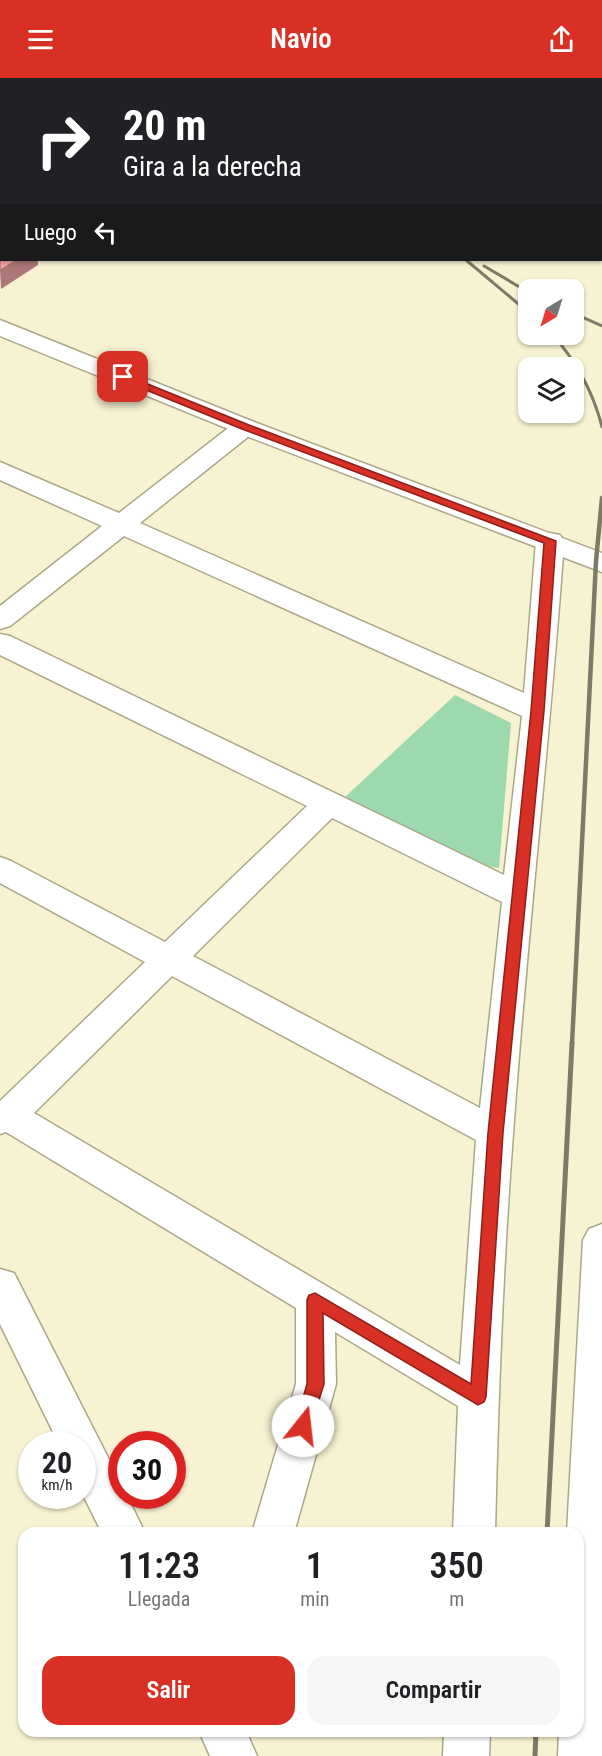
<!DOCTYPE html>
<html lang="es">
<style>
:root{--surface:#fff;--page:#f6f6f6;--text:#202124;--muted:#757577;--accent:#d93025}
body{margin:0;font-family:"Roboto Condensed",sans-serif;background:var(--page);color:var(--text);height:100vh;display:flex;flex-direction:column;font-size:22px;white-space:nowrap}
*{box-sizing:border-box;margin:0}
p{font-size:20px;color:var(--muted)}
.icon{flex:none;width:33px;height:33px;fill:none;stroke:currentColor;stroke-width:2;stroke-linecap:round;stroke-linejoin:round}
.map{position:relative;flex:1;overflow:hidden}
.drawer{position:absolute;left:18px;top:1449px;width:566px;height:210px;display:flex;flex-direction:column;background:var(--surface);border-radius:18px;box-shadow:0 2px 4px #0004}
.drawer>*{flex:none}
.guide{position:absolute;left:0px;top:0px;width:603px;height:183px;box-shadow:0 2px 4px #0004;background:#202124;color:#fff;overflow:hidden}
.needle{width:39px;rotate:218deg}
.controls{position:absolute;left:518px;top:201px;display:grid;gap:12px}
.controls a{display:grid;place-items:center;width:66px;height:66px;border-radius:12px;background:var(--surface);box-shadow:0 2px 4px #0004;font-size:30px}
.speed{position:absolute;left:18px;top:1353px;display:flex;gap:12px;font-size:30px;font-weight:700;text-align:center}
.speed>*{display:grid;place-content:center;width:78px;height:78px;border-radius:50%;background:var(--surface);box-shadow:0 2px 4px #0004;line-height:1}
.speed small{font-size:15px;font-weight:400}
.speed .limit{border:9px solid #d22;background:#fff;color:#111}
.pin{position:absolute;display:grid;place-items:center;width:51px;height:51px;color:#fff;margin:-26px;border-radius:12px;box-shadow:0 3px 9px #0006}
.me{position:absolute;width:66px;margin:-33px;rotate:16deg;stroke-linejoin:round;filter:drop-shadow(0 0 4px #0008)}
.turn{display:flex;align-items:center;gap:21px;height:126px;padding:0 24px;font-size:27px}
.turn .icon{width:78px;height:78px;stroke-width:2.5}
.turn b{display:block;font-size:42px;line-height:51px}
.then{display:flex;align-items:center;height:57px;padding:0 24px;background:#0003;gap:12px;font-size:22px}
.eta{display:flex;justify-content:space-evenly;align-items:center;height:102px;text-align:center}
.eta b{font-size:36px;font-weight:600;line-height:42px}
.action{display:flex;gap:12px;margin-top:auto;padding:12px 24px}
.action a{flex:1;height:69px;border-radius:18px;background:var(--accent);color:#fff;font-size:24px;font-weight:600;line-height:69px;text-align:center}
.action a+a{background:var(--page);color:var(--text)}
header{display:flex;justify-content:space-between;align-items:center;height:78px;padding:0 24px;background:var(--accent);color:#fff;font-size:27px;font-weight:600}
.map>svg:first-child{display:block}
.green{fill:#9cd9ae}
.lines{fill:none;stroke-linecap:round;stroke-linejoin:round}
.street-casing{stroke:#aca789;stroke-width:3}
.secondary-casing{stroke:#aca789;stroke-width:3}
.street{fill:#fff;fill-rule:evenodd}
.secondary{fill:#fff;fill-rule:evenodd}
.rail-far2{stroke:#7d7a67;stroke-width:3}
.rail-far1{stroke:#7d7a67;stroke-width:4.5}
.rail{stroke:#7d7a67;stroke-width:5}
.wall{fill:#d39290}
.shaded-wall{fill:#ac7776}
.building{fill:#f5aaa8;stroke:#ac7776;stroke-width:1.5}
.route{fill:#d93025;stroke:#8d1f18;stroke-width:1.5}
</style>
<header><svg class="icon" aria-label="menu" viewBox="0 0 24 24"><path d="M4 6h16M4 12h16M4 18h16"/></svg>Navio<svg class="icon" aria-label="share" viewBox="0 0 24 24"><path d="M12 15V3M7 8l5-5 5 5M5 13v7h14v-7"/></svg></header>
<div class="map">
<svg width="602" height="1678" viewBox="0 0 602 1678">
<rect width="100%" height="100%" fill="#f7f2d2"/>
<path class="green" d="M455,617L511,645L499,790L473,786L345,719Z"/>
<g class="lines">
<defs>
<path id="street" d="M462,0H485L486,2H463Z
M245,341L254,344L258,349L254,354L140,445L524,615L536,463L540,457L550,455L560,457L564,463C550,661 527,858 513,1056C503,1188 498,1322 495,1455H453L458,1328L335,1254L336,1306L294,1455H252L296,1306V1230L6,1054L0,1056V1023L145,884L0,805V779L11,783L165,864L307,728L0,577V556L10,558L504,797L522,638L124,458L10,548L0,551V528L102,448L0,402V384L119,435L236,344ZM332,740L502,824L480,1030L193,878ZM172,898L476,1062L460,1287L34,1035Z
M602,1146V1678H558L559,1653H578V1455H567L583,1162L589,1151Z
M444,1653H490L489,1678H443Z"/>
<path id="secondary" d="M0,242L254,344L602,475V494L236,354L0,258Z
M0,1191L14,1195L122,1407V1418H127L145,1455H102L82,1415V1366H59L0,1246Z
M199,1653H246L257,1678H210Z"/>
</defs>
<use href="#street" class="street-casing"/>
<use href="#secondary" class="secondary-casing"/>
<use href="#street" class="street"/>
<use href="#secondary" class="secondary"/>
<path class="rail-far2" d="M261,0L263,2
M466,182L528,234
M484,188L528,214
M573,235L602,248
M552,256C577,284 593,313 602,349"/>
<path class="rail-far1" d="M572,966L596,483L602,420"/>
<path class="rail" d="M547,1455L572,965
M535,1678L536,1653"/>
</g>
<path class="wall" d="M185,0H235V2H187Z"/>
<path class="shaded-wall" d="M2,0H39L36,2H2V21L0,22V1Z
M213,0H235V2H208Z
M2,96V110L0,111V97Z
M17,182H38V187L1,211L0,192Z"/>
<path class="building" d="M0,83L2,84V96L0,97Z
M0,155L2,156V182H17L0,192Z"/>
<path class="route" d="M123,296L249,347L556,463L544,633L503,1055L486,1319L484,1324L478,1327L323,1235L324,1306L309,1354L303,1356L298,1354L295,1348L307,1306V1222L309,1217L315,1215L471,1306L488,1055L531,633L544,465L242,351L119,301V297Z"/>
</svg>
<div class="controls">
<a><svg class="needle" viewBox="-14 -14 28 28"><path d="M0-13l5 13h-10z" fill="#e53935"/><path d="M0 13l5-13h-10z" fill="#757577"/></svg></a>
<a><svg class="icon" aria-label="layers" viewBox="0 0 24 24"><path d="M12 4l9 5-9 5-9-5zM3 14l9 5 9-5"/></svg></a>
</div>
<div class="speed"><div>20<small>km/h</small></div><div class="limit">30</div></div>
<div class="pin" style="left:123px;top:299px;background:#d93025"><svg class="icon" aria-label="arrive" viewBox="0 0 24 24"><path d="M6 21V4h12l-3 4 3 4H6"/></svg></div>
<svg class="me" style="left:303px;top:1348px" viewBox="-20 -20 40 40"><circle r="19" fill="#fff"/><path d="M0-13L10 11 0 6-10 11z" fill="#d93025"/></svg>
<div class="guide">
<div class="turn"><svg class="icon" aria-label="right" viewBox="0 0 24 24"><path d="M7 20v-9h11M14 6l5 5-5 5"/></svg><div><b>20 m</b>Gira a la derecha</div></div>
<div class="then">Luego<svg class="icon" aria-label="left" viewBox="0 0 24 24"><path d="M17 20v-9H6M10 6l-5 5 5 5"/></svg></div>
</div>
<section class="drawer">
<div class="eta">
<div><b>11:23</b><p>Llegada</p></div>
<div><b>1</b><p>min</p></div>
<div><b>350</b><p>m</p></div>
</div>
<div class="action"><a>Salir</a><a>Compartir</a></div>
</section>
</div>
